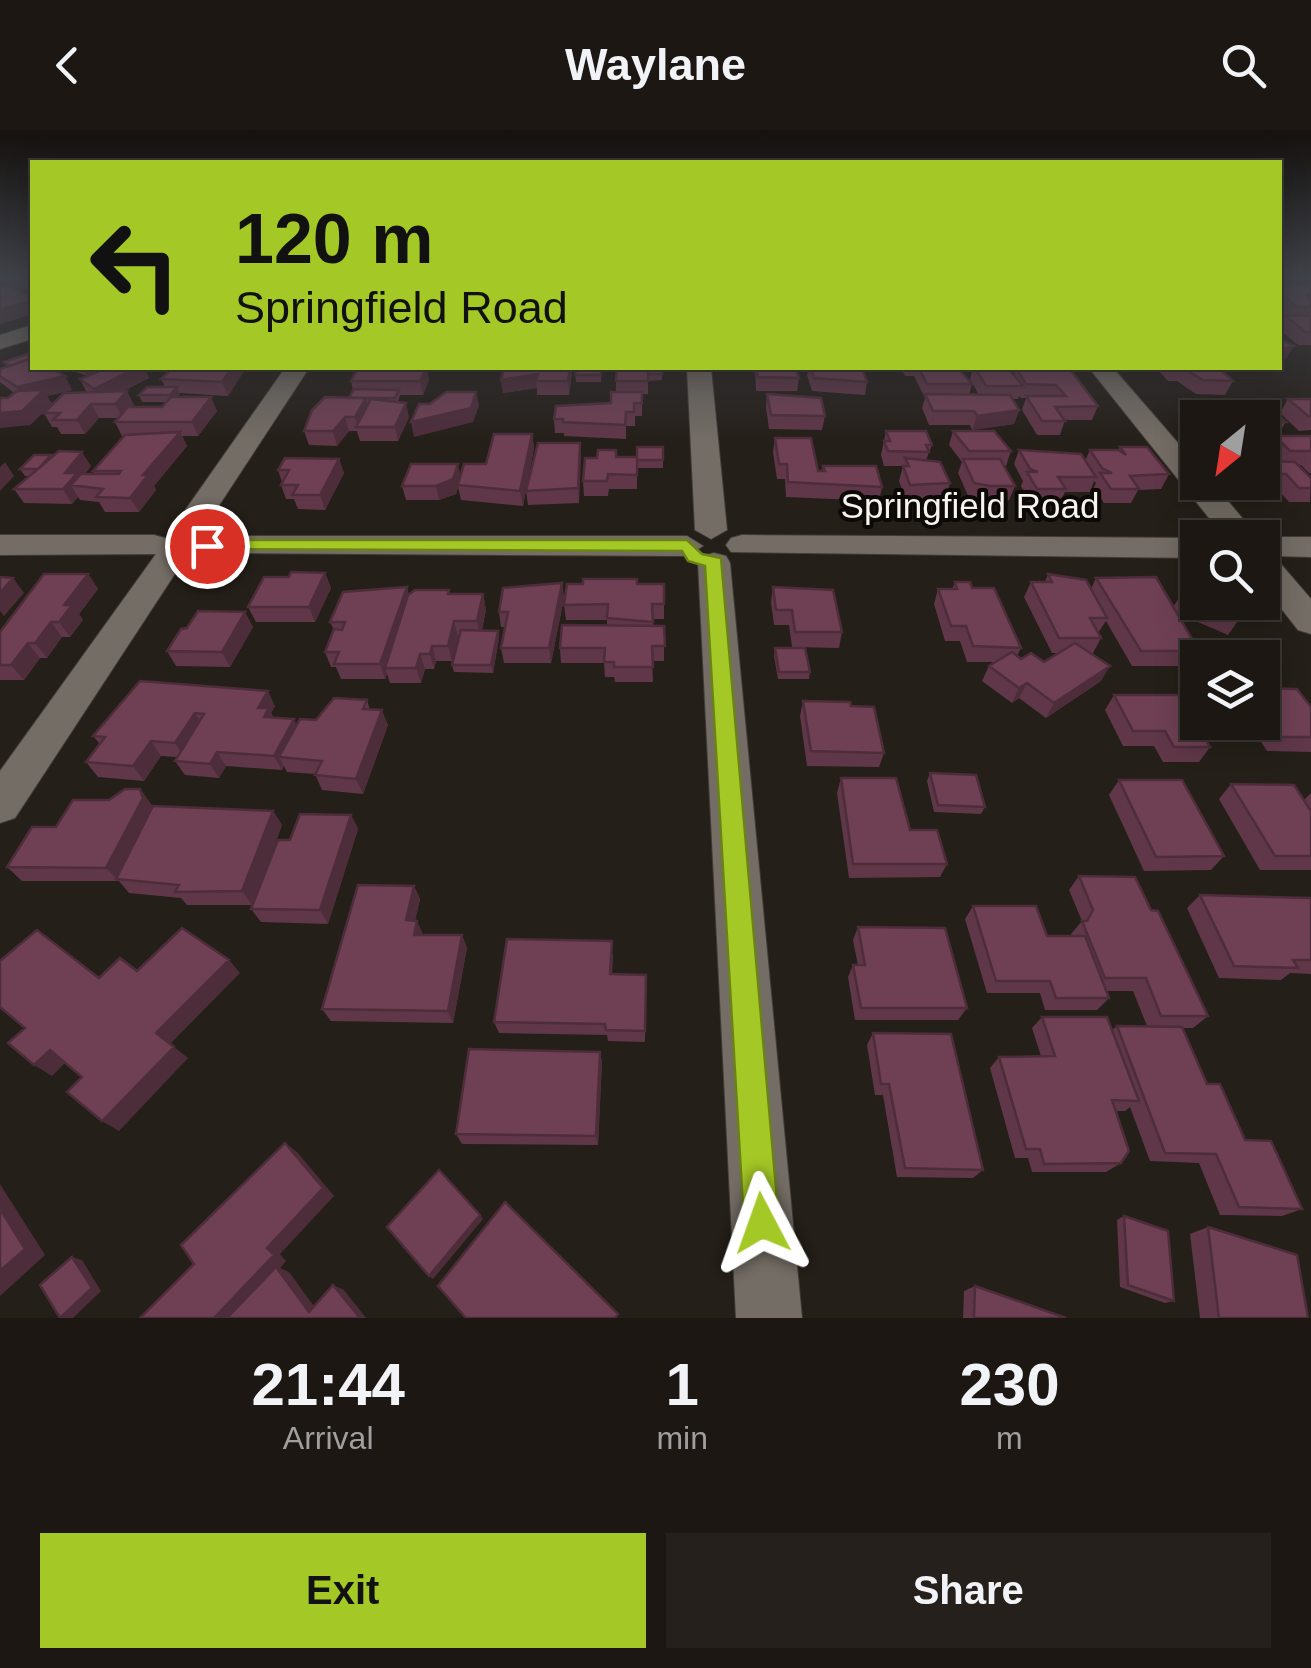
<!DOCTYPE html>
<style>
:root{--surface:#1c1713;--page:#25201c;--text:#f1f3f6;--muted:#a09fa0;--line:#3a3633;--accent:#a4c825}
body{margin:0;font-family:Arial,sans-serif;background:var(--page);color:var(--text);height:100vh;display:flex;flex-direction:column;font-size:38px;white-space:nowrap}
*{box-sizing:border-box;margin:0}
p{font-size:32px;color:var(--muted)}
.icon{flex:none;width:55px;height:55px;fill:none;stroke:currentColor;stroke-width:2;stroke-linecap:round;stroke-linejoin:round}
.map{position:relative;height:1188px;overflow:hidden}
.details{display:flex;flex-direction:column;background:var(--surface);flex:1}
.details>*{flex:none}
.hud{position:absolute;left:30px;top:30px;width:1252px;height:210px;border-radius:0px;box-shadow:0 5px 25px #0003,0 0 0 2px var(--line);background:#a4c825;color:#111;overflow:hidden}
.needle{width:65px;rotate:210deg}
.tools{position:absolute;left:1180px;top:270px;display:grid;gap:20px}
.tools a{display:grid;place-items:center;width:100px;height:100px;border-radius:0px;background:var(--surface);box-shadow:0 5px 25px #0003,0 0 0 2px var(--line);font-size:50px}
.pin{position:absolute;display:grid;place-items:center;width:85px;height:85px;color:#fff;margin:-42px;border:5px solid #fff;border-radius:50%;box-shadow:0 2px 10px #0007}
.me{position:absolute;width:110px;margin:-55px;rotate:356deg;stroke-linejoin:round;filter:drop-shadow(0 0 8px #0008)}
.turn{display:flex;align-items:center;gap:35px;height:210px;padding:0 40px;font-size:45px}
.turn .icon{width:130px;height:130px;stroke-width:2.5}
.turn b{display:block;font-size:70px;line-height:85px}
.eta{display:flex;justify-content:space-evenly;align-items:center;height:170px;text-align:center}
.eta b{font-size:60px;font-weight:700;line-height:70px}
.action{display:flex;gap:20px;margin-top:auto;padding:20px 40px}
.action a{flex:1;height:115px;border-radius:0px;background:var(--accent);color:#111;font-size:40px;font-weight:700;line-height:115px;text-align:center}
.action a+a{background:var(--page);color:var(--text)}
header{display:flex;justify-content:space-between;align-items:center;height:130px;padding:0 40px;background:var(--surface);font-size:45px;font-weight:700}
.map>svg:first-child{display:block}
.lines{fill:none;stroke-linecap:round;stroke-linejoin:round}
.minor-casing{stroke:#413c37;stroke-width:2}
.minor{fill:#746d65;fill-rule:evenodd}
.wall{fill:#5f3748;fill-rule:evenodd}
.shaded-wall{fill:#4e2d3b}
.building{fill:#6f4054;stroke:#4e2d3b;stroke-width:2.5}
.route{fill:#a4c825;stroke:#6b8218;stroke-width:2.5}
.labels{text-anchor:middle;stroke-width:8;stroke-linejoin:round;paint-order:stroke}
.street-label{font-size:35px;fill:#f7f3ee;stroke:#0c0907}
</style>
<header><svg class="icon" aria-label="back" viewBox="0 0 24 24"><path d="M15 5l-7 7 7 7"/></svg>Waylane<svg class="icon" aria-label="search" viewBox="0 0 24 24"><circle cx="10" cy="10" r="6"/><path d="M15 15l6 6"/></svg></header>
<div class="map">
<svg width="1311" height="1188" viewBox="0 0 1311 1188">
<rect width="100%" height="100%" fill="#251f19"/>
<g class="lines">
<defs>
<path id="minor" d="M32,195V209L0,219V205Z
M285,238H309L199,406H177L172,399Z
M687,238H711L727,400L711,409L695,400Z
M1089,238H1113L1198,336V352H1212L1248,395L1253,402L1249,408H1225Z
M0,405H154L165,408L170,415L166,421L180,423L184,430L15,688L0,693V641L156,424L0,425Z
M742,405L1198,408V428L731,422L726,415L731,408Z
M207,406H687L703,416L687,426L196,423L191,416L196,409Z
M1278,407H1311V427L1274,426L1311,469V504L1298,500L1262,454V422L1266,423L1262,416Z
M714,423L726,426L730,433L802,1188H736L698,433L702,426Z"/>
</defs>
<use href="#minor" class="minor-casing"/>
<use href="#minor" class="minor"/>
</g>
<path class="wall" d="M0,146H32V184L0,194V157L5,155L0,152ZM24,158L32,161L28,163L30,167L17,160Z
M1284,146H1311V215H1298L1280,200V194L1285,185L1280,181V152Z
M4,232L65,246L72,260L47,266L52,274L30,295L8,268L14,263L0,252V239L7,237Z
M66,238H144L149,248L122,262L134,275L132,277H162L167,272H142L139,265L165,257L161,249L167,242L165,238H246L228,266L180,263L178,267L217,281L198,306H182L187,316L154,356L156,360L139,382H105L99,372L80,370L78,367L72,374L24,373L14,359L29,346H25L20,339L52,327L91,336L85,344H95L93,341L124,306H122L115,292L118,288H99L85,304H61L57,297H52L44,283L87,263L80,249L87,246Z
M602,238L601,252H576L575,245Z
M662,238V250L648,251V264H642V286H635V296H626V309L564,306V303H555L554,289L611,273L616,262V251Z
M755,238H796L799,248L797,261H756Z
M809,238H862L867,252L865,265L812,261L807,245Z
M901,238H958L972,254L969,265H979L970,249L973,238H1008L1014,244L1016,238H1069L1098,276L1092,290H1065L1060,305H1037L1022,280L1026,268H1021L1019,266L1018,269H1013L1019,280L1014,294L972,300L970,295H929L922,278L925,268L914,246H905Z
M1161,238H1219L1233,251L1225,265L1196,264L1177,251H1168L1159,241Z
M572,243L569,265H537V258L503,263L501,250Z
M429,250L423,265H400L398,272L409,287L398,311H360L357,301H349L337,316L309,315L304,301L349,268L353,260L351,251Z
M767,264L825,286L822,300L769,299L766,277Z
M1288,269H1311V300L1299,301L1280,283Z
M1217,270L1286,292L1277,306H1262V288H1213L1209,284Z
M886,301L932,315L926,330L950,353L945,368L906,370L899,351L903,336H884L881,325Z
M953,301L1011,321L1006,336H1004L1015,356L1009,370H985L969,368L958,343L962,332L949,315Z
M532,304L534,318L523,376L461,370L458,357L456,364L439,370H406L402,356L460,346L486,334Z
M1275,306H1311V343H1309L1301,335H1298L1311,348L1310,372H1289L1276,358H1246L1241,352H1262V331H1277L1267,320Z
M775,308L818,341H822L823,336L882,357L879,371L786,367L785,349H777L773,322Z
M580,313L579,373L528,375L526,361Z
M663,317V338H637V359H609L608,366H584L583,351L617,327H636Z
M1120,317L1169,344L1161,359L1138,360L1131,373H1104L1094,357L1096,353L1094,351L1090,362H1065L1059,374H1031L1021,356L1023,351L1014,334L1019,320L1085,331L1090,320H1118Z
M339,329L344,343L325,380L298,379L294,369H286L281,355L282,352L278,340Z
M325,443L331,458L315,492H256L248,477L289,447Z
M88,444L98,459L79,484L83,490L70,507H62L47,528H40L24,550H0V502Z
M1048,444L1091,459L1096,448L1173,477L1181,465L1251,472L1228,505L1177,483L1199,521L1189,536H1132L1106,491L1098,503L1101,508L1093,523H1091L1101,551L1046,588L1019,568L1012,573L982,551L989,536L995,532H967L960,511H945L934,474L938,459H952L955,452L972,458L1021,518L1017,526L1021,529L1044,532L1058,523H1052L1024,467L1031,452H1045Z
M562,453L564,468L551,533H504L501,518L505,497H501L499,482Z
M637,454H664V489H653V496H664V531H652L653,552H615L614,547H605L604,533H561L560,518L607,495V490H566L564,475Z
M773,457L842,502L839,518L792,517L789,495H774L771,472Z
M409,464H483L486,480L482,500L498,501L499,508L493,543L454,542L452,535L460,506H458L452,531H436L434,539H425L421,553H390L387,544L385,549H341L336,537H331L325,522L334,500L330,492Z
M253,497L230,537L176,536L167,521Z
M775,518L810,542L809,549H778L774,526Z
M140,551L275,576L271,583L274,588L296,595L316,590L367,570L370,580L388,595L363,664L322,660L315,644L287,642L284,636L282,640L226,636L219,648L185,645L175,631L177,627L161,626L144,651L98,647L86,632L100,614L93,606Z
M1262,558L1311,577V622L1267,621L1248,592H1262Z
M1114,565L1198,570V592H1209L1201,602L1210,617L1199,632H1163L1154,616H1123L1105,580Z
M803,571L851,576L884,623L879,637L807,636L800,586Z
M930,643L985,677L981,684L934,682L927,651Z
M841,648L910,700L947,734L940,747L849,748L837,663Z
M1119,650L1224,726L1211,740L1144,741L1109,665Z
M1231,654L1304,670L1311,663V740H1260L1219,669Z
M140,659L153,677L273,681L282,695L252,775H187L181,768L129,763L119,751H22L7,737L56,697L109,670Z
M351,685L358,699L328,794L261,792L251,779L290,710Z
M1079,746L1151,780L1208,886L1193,898H1183L1207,954L1245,1010L1302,1079L1282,1086L1220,1085L1199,1033L1150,1031L1130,977L1125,981H1115L1121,1033L1106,1042H1032L1028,1028H1015L990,938L999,927L1041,926L1032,898L1042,887L1112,900L1117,896H1147L1133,861H1106L1109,868L1097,880H1045L1040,863H987L965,789L973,776L1047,806H1072L1071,804L1082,791L1069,760Z
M414,756L420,769L415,791H417L423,805H462L467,818L453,893L331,891L322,879Z
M1200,765L1311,768V844L1290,843L1281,850L1219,848L1187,778Z
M858,797L967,878L958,890H855L848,847L853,835H858L853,810Z
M613,824L612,844L646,845L645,912L608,911L607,905L499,903L494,892Z
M873,903L983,1040L973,1048L897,1047L883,965H875L867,915Z
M600,922L602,933L598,1015L462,1014L456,1004Z
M1124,1086L1174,1171L1165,1173L1120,1157L1117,1090Z
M1208,1097L1308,1188H1200L1190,1104Z
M975,1156L1066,1188H963L964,1161Z"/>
<path class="shaded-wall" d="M18,146L24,158L16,160L9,148Z
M32,171V184L0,194V179Z
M1294,216L1286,229L1280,231V220Z
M83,238H112L87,246Z
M136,238H144L149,248L101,272L94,259Z
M232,238H246L228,266L222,252Z
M427,238L429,250L423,265L420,251Z
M570,238H572V243L569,265L568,251Z
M538,244L536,251L537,258L503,263L501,250Z
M65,246L72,260L47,266L52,274L30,295L0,298V283L25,271L17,257Z
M177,257L180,264L173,272L170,265Z
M127,261L134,275L122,288L115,274Z
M476,262L479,276L473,292L414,307L411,292Z
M211,267L217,281L198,306L192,292Z
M366,268L369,281L358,297L355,287Z
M406,273L409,287L398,311L395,297Z
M91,274L99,288L85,304L77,290Z
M1019,280L1014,294L972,300L977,286Z
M345,287L349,301L337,316L333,301Z
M180,302L187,316L154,356L156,360L139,382L130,368L143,345Z
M532,304L534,318L523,376L520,361Z
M580,313L581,328L579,373L578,358Z
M82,322L91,336L81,349L71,355L78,367L72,374L63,359L65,343Z
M339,329L344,343L325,380L320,365Z
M5,332L14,346L0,361V337Z
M458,334L461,348L456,364L439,370L436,356Z
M325,443L331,458L315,492L309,477Z
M88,444L98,459L79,484L83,490L70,507L59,492L64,475Z
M13,448L24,463L4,486L0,481V463Z
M562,453L564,468L551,533L549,518Z
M407,457L411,472L385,538L387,544L385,549L380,534Z
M483,464L486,480L480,506L477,491Z
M245,482L253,497L230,537L222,522Z
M454,491L458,506L452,531L448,516Z
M51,492L62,507L47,528L35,513Z
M498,501L499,508L493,543L491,535Z
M28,513L40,528L24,550L11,535Z
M432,516L436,531L434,539L430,524Z
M420,524L425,539L421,553L416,538Z
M1110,536L1101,551L1046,588L1054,573Z
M1027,553L1019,568L1012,573L1019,558Z
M268,561L275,576L271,583L277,594L272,602L258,578Z
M382,580L388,595L363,664L356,649Z
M195,583L205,598L185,628L175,613Z
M294,589L301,604L279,627L284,636L282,640L274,626Z
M151,611L161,626L144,651L133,636Z
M217,622L226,636L219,648L210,634Z
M140,659L151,674L155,682L117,749L106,738Z
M273,681L282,695L252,775L242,761Z
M351,685L358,699L328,794L320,780Z
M414,756L420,769L412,803L406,790Z
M417,791L423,804L420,818L414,805Z
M462,805L467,818L453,893L448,881Z
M229,830L240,843L170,914L156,903Z
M174,917L188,928L119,1001L102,991Z
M50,920L67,931L52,946L34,935Z
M600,922L602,933L598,1015L596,1006Z
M285,1013L297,1022L334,1066L280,1124L286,1131L280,1138L289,1142L321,1186L214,1188Z
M0,1054L45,1125L0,1166Z
M480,1085L483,1089L433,1149L429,1146Z
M72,1127L82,1130L101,1161L73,1188H60Z
M333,1155L344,1160L366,1188H360Z"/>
<path class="building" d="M19,146H32V153Z
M1290,146H1311V152H1295Z
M1280,152L1284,155H1311V165H1307L1311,168V177H1298L1284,167H1280Z
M6,154L32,168V171L0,179V157Z
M1285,185L1311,186V202H1305Z
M1280,209L1294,216L1280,220Z
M27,224L32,228L10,236L4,232Z
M32,228V238H50L65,246L17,257L0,246V239Z
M106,238H136L94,259L80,249Z
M172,238H232L222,252L161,249Z
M358,238H426L420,251H351Z
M504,238H570L568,251H536L538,244L501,250Z
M576,238H601V245H575Z
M617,238H648V251H616Z
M648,238H662V244H648Z
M756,238H796L799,248L758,247Z
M811,238H862L867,252L814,248Z
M919,238H958L972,254H927Z
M975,238H1008L1023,256H986Z
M1016,238H1069L1098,276L1055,277L1065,291H1042L1026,266H1066L1056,255L1026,254Z
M1183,238H1219L1233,251L1203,250Z
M147,257H177L170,265H139Z
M354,259L399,260L395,268H349Z
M44,260L22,281L0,283V268H8L17,261Z
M127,261L115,274H91L77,290H53L60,283H44L64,263Z
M446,262H476L471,278L411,292L419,274H430Z
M611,262H642V273H634V282H626L625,295L563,292V289H554L556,276L611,273Z
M767,264L821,268L825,286L771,285Z
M925,264L1010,265L1019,280L977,286L974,281H933Z
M171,267H211L192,292H115L128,277H162Z
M325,267L366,268L355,287H345L333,301H304L312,280Z
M371,269L406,273L395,297H356Z
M1288,269H1311V286H1308Z
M1217,270H1262L1286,292H1262V288H1248L1239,279H1226Z
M886,301H926L932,315H926L929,322L888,321L884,311H890Z
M953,301H994L1011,321H969Z
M180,302L143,345H148L130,368L96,367L103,359L71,355L81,344H119L121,341H93L125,305Z
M494,304H532L520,361L458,355L464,334H486Z
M1275,306H1311V321H1290Z
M775,308H811L818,341H825L823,336H876L882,357L788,352L787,334H779Z
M538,313H580L578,358L526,361Z
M637,317H663V330H637Z
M1120,317H1147L1169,344L1130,346L1139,359H1111L1100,343H1112L1102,338L1090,320H1118L1126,325Z
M598,320H616V327H637V345L608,344L607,351H583L585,328H597Z
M1019,320L1081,324L1096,347H1058L1066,359H1037L1027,342H1038L1030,339Z
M59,321L82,322L65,343H77L63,359H14Z
M34,325H51L38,339H20Z
M285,328L339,329L320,365H292L298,355H281L289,340H278Z
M905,328L940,332L950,353L910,355L903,336H909Z
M963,329H1000L1015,356H990L974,353Z
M1262,331L1295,332L1311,348V358H1299L1286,344L1262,343Z
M411,334H458L453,349L436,356H402Z
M291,442L325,443L309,477H248L264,447H289Z
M44,444H88L64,475H72L59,492H51L35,513H28L11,535H0V502Z
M1048,444L1086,450L1107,488H1090L1101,508H1059L1031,452H1052Z
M1197,445L1198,472H1251L1239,490L1181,465Z
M0,447L13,448L0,463Z
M1156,447L1199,521H1141L1096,448Z
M583,449H637V454H664V474H652L653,492L607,488L608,474L564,475L567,454H583Z
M955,452H970L972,458H994L1021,518L973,516L966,496H951L938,459H957Z
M562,453L549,518H501L508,482H499L503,458Z
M407,457L380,534H334L339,522H325L334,499L342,500L345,492H330L343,462Z
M773,457L833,460L842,502H795L792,480H776Z
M415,460H449L448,464H483L477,491H454L448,516H432L430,524H420L416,538H385L408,465Z
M198,481L245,482L222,522L167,521L181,499L187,498Z
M562,495L664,496L665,516H652L653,537H614V532H604L605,518H560Z
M461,500L498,501L491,535H452Z
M1075,513L1110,536L1054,573L1027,553L1019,558L989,536L1012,522L1021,529L1031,523L1044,532Z
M775,518H805L810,542H779Z
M140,551L268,561L258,578H269L264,587L294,589L274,626L217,622L210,634L175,631L204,584L195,583L175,613L151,611L133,636L86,632L105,607L93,606Z
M1262,558L1297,559L1311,577V607H1280L1262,581Z
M1114,565H1194L1198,570V591H1194L1210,617H1174L1165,601H1133Z
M334,568L367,570L363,579L382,580L356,649L315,645L322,631L279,627L300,589L316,590Z
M803,571L850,572L851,576L874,577L884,623L811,621Z
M930,643L976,645L985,677L938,675Z
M841,648H896L910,700H937L947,734H853Z
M1119,650H1182L1224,726L1156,727Z
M1231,654L1294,655L1311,681V726H1275Z
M125,659H140L143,668L106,738L7,737L32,697H56L73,670H109Z
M153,676L273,681L242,761L175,762L179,755L116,749Z
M300,684L351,685L320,780L251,779L278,710H290Z
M1079,746L1135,747L1151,780L1158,781L1208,886H1161L1146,848H1105L1082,791H1087L1093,780Z
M358,755L414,756L406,790L417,791L414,805H462L448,881L322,879Z
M1200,765L1311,768V830H1293L1298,838L1234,836Z
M973,776H1036L1047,806H1085L1109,868H1056L1050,851H996Z
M858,797L945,798L967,878H861L853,835H865Z
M182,798L229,830L156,903L174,917L102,991L67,962L82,947L50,920L34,935L8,913L25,898L0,877V831L37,800L99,848L120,828L137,841Z
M507,809L612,811L610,844L646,845L645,901L606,900L605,894L494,892Z
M1042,887H1107L1139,971L1112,970L1129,1021L1121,1033L1044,1034L1040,1019H1026L999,927L1055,926Z
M1117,896L1182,897L1207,954H1220L1245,1010L1271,1011L1302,1079L1239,1077L1216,1024L1165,1023Z
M873,903L951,904L983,1040L905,1038L889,954H881Z
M469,919L600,922L596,1006L456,1004Z
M285,1013L323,1058L267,1118L274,1125L214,1188H140L194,1134L181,1115Z
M439,1040L480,1085L429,1146L387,1097Z
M505,1072L618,1184L615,1188H466L438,1156Z
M0,1079L25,1119L0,1141Z
M1124,1086L1168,1101L1174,1171L1128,1155Z
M1208,1097L1297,1125L1308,1188H1219Z
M72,1127L92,1158L60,1188L40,1155Z
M276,1137L309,1182L333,1155L360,1188H227Z
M975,1156L1066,1188H974Z"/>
<linearGradient id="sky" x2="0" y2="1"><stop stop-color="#14110e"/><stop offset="0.47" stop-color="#404249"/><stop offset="1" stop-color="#404249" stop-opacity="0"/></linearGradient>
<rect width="1311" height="312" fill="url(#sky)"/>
<path class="route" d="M207,410H687L702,424L721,428L779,1093L774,1106L762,1111L749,1106L744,1093L705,436L688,431L682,421L200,419L198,416Z"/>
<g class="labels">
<g class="street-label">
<text x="970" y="388">Springfield Road</text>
</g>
</g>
</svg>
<div class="tools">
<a><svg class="needle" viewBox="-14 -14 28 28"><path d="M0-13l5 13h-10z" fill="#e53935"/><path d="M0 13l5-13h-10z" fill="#a09fa0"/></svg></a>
<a><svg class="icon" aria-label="search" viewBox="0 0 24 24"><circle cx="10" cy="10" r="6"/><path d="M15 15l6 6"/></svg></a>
<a><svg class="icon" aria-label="layers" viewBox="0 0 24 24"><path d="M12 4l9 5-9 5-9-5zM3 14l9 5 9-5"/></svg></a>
</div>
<div class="pin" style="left:207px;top:416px;background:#d93025"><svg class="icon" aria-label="arrive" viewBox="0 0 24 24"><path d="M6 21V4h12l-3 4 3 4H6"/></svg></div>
<svg class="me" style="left:762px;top:1093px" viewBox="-20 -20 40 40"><path d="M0-17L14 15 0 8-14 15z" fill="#a4c825" stroke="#fff" stroke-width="4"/></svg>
<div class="hud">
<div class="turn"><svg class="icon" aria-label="left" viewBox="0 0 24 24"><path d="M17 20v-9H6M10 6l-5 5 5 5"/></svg><div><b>120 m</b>Springfield Road</div></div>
</div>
</div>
<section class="details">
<div class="eta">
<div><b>21:44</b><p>Arrival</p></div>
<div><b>1</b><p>min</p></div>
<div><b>230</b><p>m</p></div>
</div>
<div class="action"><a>Exit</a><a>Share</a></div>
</section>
